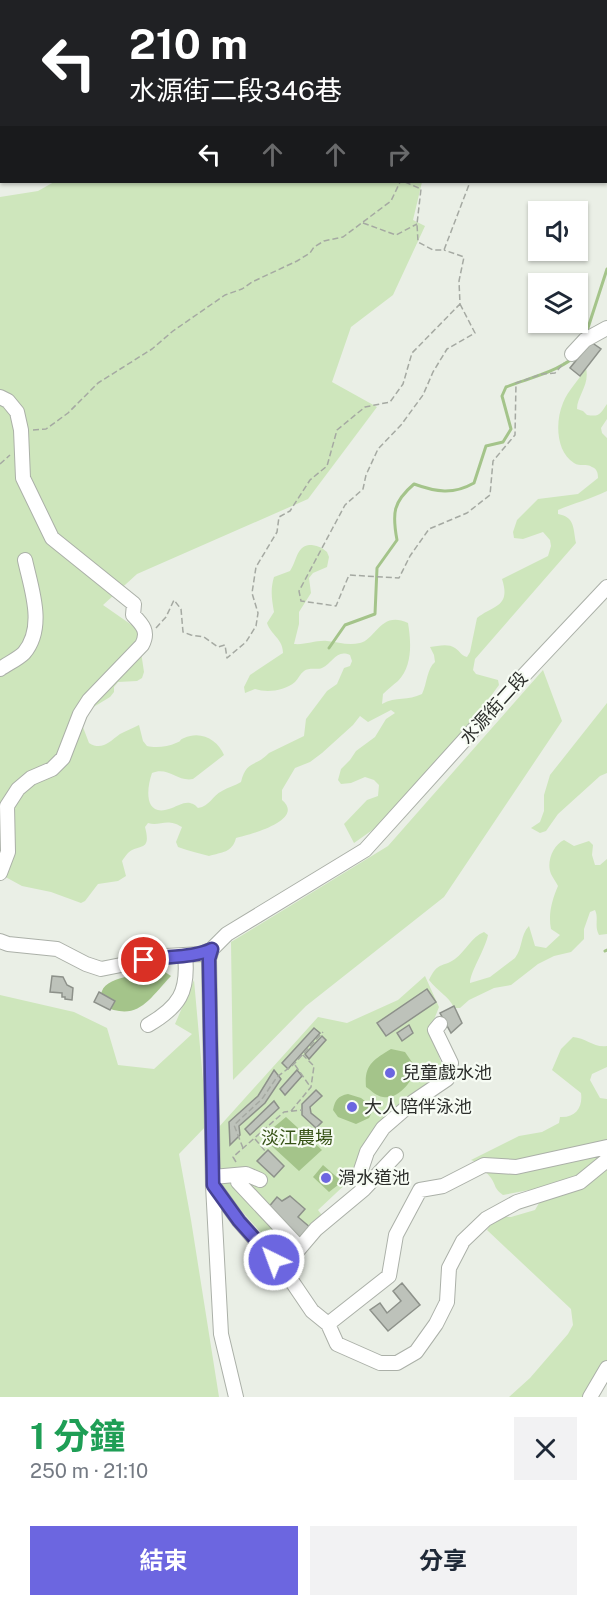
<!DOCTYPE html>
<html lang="zh-TW">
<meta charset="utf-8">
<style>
:root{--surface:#fff;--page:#f2f2f3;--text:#1f2937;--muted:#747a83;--accent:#6c66e0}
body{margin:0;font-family:"Public Sans","Noto Sans TC",sans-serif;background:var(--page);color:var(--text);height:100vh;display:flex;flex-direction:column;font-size:22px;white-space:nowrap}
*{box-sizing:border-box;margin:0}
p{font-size:20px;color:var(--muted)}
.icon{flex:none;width:33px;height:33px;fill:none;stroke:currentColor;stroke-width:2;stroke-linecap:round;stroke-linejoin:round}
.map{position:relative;height:1397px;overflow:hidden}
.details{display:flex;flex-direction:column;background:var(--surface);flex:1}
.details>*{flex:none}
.guide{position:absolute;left:0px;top:0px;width:608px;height:183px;box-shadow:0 2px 4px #0004;background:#202124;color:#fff;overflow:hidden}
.tools{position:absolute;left:528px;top:201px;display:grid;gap:12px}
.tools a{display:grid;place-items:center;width:60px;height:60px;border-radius:0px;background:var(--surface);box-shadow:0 2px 4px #0004;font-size:30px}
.pin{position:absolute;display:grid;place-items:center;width:51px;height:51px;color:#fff;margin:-26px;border:3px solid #fff;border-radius:50%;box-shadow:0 2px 6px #0007}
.me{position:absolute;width:66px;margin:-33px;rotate:318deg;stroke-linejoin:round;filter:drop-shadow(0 0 4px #0008)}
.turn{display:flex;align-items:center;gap:21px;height:126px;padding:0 30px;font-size:27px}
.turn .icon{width:78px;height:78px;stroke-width:2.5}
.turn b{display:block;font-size:42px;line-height:51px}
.lanes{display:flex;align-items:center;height:57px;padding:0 30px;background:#0003;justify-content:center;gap:30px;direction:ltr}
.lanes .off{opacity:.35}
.round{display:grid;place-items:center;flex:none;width:63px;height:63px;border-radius:0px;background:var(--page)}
.overview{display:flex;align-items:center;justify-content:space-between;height:102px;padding:0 30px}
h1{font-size:36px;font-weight:700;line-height:45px;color:#1e9e55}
.cta{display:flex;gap:12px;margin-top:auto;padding:12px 30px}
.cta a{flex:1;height:69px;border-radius:0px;background:var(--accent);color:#fff;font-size:24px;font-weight:700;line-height:69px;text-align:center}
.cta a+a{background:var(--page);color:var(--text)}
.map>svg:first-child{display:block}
.green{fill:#cee6bc}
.water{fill:#a4c48a}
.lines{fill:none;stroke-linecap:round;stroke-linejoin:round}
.stream{stroke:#a4c48a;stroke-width:3}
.building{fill:#bdc2ba;stroke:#8d918a;stroke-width:1.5}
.minor-casing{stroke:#abb0a8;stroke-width:16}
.path{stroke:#a5a9a2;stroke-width:1.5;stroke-dasharray:6 3;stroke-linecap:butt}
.minor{stroke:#fff;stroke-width:14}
.route-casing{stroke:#464292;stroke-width:15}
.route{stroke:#6c66e0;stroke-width:10}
.poi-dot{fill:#6c66e0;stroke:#f7fcf4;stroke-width:2}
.labels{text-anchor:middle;stroke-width:4.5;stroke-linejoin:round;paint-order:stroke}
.street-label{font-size:18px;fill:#2c2e2b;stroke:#f7fcf4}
.poi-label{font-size:18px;fill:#2c2e2b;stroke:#f7fcf4;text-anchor:start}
.park-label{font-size:18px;fill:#375317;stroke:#f7fcf4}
</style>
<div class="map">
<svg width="607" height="1397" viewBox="0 0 607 1397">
<rect width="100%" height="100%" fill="#eaefe6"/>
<path class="green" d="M54,182H422L413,220L425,226L393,295L351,327L332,382L377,407L308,499L137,574L103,605L136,628L138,632L144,672L142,678L137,681L118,682L114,687V692L110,697L87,711L81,722L89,743C102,751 109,742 120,734C126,731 133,728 139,725L143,741L147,746C155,748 168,747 176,743C184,740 177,741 184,738C201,730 218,740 224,755L193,779C177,782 168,766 152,773C146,790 144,819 172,808C178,806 183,802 190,803C194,804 195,805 198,808C210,806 212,796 222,791C228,787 235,786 241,782C246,760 256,767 269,753L304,736L306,719L327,691L337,684L344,668L350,666L352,661L350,655C336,649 333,663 322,668C317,670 309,667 304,671C300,674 298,679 295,682C284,691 267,693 255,689L245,693L244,687L250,675L283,653C283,639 271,635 267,623L274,612C272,600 270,590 274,577L290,571C297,561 296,547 309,545C317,545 321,547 327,552L329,557L327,567L313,573L309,578L311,593L299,612V624L294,644C306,645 316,640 327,641C338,642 348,646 360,643C376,639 381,610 408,623C411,641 413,666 398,681C393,685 388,689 383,694L382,704C396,696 408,701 422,694C427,684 427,668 435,662L434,655L430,647C438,646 448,643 455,648C461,652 460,655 467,657L470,652L477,618C494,605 511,607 502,579L548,556L551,546L550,540L543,532L523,539L514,538L513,532L517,520L538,499L578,494L598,478C598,473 597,469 592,467C586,463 580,467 574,463C556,452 555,422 563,403C568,390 579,380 586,368C590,385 577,396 577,409L583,411L587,415C600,417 600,414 607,404V419L601,428L602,433L607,438V491C591,499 574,503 558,510V514C575,517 573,528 576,543L475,659L473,670L476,674L498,680L499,685L480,711L388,819L354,843L344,824L367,800L378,796L379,785L374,780L365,777L351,783L341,784L338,780L341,769L350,760L356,751L375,737L386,719L395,713L391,710L368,722L360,716L353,725L322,753L310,762L295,768L282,790V800C306,820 249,835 236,838C232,853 222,852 209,856C199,853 189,851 178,847L176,842L182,827C166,817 160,827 148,823L145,827C152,853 138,843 128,853C126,855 124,858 122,861L126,876L118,881L98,884L85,901L81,903L51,892L22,886L0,874V197L38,191Z
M543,670L562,721L444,897L306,1006L233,1080L231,942L388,846Z
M607,703V773L600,776L558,814L546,831L540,833L531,828L540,822L544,811V795L550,775Z
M564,840L574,846L589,841L593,845L592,855L595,865H600L607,859V934L599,935C594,926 599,918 595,910L590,912L584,929V939L571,952L554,956L538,964L511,985L494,988L469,1000L460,1008H454C449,996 437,991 429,980C438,961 442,968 455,959C466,951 471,937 484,932L488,935C485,950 470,972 470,983L490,977L515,958C523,948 520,935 529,926L535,946L546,948L560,935L551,929C548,914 552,900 558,886C556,882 553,878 551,874C546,862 553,845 564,840Z
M425,976L439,1007L430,1030L445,1074L367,1147L351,1179L318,1210L324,1218L283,1258L220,1186L218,1128L318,1017L347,1023L398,1000Z
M194,980L207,1125L179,1154L191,1220L219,1397H0V995L74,1012L107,1028L118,1065L154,1069L192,1034L175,1024Z
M573,1037C586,1038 594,1048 607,1046V1067L592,1074L590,1080L600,1098L607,1099V1361L584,1397H509L530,1378L568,1334L573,1325L571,1309L487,1230L496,1217H511L535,1210L545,1193V1187L503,1195C494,1189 496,1185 491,1178C487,1172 481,1170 476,1162L471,1160L519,1136L542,1132L559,1123L560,1117C576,1118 583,1107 581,1093L552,1070L561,1049Z"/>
<path class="water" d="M165,972L171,976C148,1000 138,1023 101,1005C101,1001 100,995 102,991C107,975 151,973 165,972Z
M391,1049L405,1052L416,1068C413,1081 398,1100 383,1097C376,1096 372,1091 366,1087C364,1065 373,1060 391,1049Z
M348,1094L361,1098L370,1105L372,1112L369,1118L356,1124L338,1117L333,1110C335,1100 338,1096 348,1094Z
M286,1117L322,1150L299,1171L262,1137Z
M323,1165L339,1179L338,1185L329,1192L313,1177Z"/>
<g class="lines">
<path class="stream" d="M0,146L2,147
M586,334L607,269
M329,648L345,625L375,614L377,568L397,540C392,513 393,502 414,484C436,492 453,495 474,483L486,446L503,442L511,429L502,396L506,387C529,378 554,373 573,358
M605,951L607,950"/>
</g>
<path class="building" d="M591,342L601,349L580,376L570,368Z
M52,976L63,977L67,985L73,988L72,1000L65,999V997H62V993L50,992Z
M427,989L436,1002L386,1036L377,1023Z
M99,992L115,1001L110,1010L94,1002Z
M454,1006L462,1023L451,1033L440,1013Z
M409,1025L413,1033L402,1041L397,1033Z
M314,1028L320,1033L288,1069L282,1063Z
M322,1036L326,1040L309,1059L305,1054Z
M274,1070L281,1079L265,1103L239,1126L240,1135L230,1145L229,1122L258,1096Z
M297,1070L302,1076L285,1095L280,1089Z
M316,1090L322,1096L310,1107L311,1113L322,1122L316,1128L302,1115V1104Z
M274,1101L279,1108L250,1135L245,1129Z
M268,1150L284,1166L274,1177L257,1161Z
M290,1196L305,1209L298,1217L312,1229L301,1239L267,1209L277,1197L282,1201Z
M402,1283L420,1305L388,1331L370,1310L380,1303L387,1313L401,1301L393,1291Z"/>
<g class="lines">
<defs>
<path id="minor" d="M309,2L310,0
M606,42L607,41
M606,57H607
M606,134L607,133
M572,354L585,340L607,328
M0,397L8,401L17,412L21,430L23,478L52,538L134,604L133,615C143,625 149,632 142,645L89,700L80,714L63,758L52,769L31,778L18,789L7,806L8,852L0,873
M607,587L495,706L365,850L227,934L212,949L209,959L213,1185L239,1221L293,1283L312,1311L328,1324L337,1344L380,1363H397L416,1352L436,1324L447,1302L449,1268L463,1241L486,1219L517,1202L580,1182L607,1160
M0,669C7,664 18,659 24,653C46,627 31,588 25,560
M0,941L8,944L57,949L86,964L101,969L166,956L201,954L212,949
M148,1025C179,1007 189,992 185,955
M238,1175V1182L300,1248
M213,1177L246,1174L260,1180
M213,1185L221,1334L236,1397
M364,1189L396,1155
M282,1269L316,1229L364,1189L359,1176L367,1152L383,1128L413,1102L447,1079L451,1063L435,1030L440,1024
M328,1324L389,1276L396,1235L420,1190L443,1186L484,1165L516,1167L607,1147
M590,1397L607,1368"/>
</defs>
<use href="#minor" class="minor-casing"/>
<path class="path" d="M529,2L530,0
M405,182L421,189L417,224L418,242L433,250H444L470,182
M363,223L396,235L417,224
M460,304L475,333L447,349L433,372L423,395L401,425L378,449L366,475L363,489L345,505L299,591L301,601L336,606L349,575L399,578L410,556L429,529L467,513L490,495L493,461L515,435L516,383L542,374L555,373L564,363
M33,430L46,429L68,413L98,383L152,349L173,331L225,295L242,289L252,282L297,261L310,253L314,247L324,241L343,237L391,201L400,182
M0,464L10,455
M156,628L166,617L174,600L181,609L183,632L191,635L204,637L218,647L225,645L227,658L246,642L256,626L258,613L252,593L256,567L277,532L279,517L290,511L310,480L327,466L337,430L365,407L390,402L403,384L412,353L460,304L459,281L464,257L444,250
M295,1065L309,1085
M291,1111L311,1087L314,1066L303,1055
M255,1139L266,1152
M243,1148L234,1125L262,1099L277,1077L294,1064L323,1032
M236,1162L233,1157L284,1112L302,1110"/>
<use href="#minor" class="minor"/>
</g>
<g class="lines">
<defs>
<path id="route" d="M144,960C165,956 194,958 212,949L209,959L213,1185L239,1221L274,1260"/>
</defs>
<use href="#route" class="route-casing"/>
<use href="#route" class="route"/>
</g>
<g class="poi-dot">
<circle cx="390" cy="1073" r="6"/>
<circle cx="352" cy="1107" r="6"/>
<circle cx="326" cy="1178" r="6"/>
</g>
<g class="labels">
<g class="street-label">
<text transform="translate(494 708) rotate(-48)" y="6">水源街二段</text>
</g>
<g class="poi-label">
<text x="402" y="1079">兒童戲水池</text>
<text x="364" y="1113">大人陪伴泳池</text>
<text x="338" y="1184">滑水道池</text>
</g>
<g class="park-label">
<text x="297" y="1144">淡江農場</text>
</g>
</g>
</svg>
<div class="tools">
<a><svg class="icon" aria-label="sound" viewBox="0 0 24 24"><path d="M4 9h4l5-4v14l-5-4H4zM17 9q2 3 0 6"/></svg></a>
<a><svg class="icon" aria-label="layers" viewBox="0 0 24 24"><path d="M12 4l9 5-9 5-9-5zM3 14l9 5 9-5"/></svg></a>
</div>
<div class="pin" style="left:144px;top:960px;background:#d93025"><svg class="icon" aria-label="arrive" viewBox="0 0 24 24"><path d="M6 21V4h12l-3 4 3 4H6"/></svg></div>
<svg class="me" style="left:274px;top:1260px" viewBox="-20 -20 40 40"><circle r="17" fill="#6c66e0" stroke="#fff" stroke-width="3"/><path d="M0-11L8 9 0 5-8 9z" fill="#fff"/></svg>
<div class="guide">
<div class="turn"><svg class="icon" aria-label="left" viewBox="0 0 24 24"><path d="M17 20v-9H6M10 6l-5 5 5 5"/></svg><div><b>210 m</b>水源街二段346巷</div></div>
<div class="lanes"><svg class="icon" aria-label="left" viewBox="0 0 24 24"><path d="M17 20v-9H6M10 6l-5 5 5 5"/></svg><svg class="icon off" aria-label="ahead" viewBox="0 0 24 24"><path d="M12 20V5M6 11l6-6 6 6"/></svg><svg class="icon off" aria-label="ahead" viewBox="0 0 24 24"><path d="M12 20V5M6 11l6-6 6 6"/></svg><svg class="icon off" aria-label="right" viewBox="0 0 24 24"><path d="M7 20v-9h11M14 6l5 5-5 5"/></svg></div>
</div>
</div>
<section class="details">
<div class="overview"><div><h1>1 分鐘</h1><p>250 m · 21:10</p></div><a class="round"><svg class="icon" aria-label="close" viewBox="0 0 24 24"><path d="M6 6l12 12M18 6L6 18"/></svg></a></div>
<div class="cta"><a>結束</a><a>分享</a></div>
</section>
